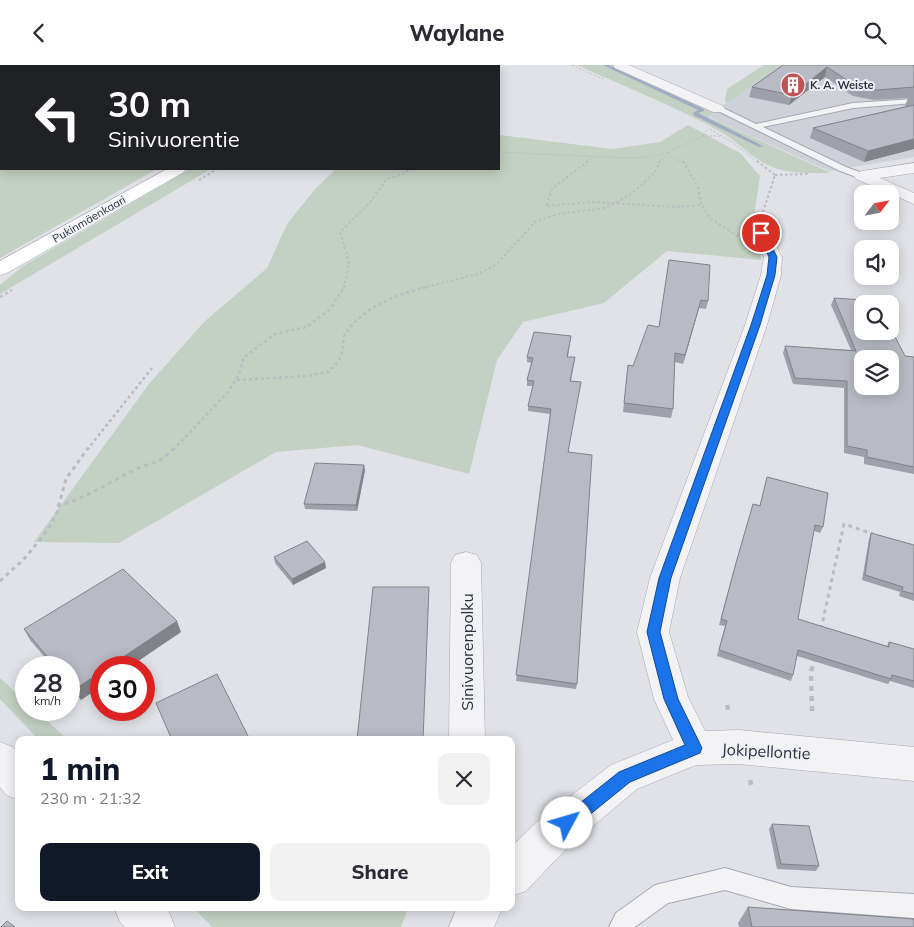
<!DOCTYPE html>
<meta charset="utf-8">
<style>
:root{--surface:#fff;--page:#f2f2f3;--text:#2b2b33;--muted:#7c7c81;--accent:#111827}
body{margin:0;font-family:Mulish,sans-serif;background:var(--page);color:var(--text);height:100vh;display:flex;flex-direction:column;font-size:19px;white-space:nowrap}
*{box-sizing:border-box;margin:0}
p{font-size:16px;color:var(--muted)}
.icon{flex:none;width:28px;height:28px;fill:none;stroke:currentColor;stroke-width:2;stroke-linecap:round;stroke-linejoin:round}
.map{position:relative;flex:1;overflow:hidden}
.panel{position:absolute;left:15px;top:671px;width:500px;height:175px;display:flex;flex-direction:column;background:var(--surface);border-radius:10px;box-shadow:0 2px 12px #0003}
.panel>*{flex:none}
.guide{position:absolute;left:0px;top:0px;width:500px;height:105px;box-shadow:0 2px 12px #0003;background:#202124;color:#fff;overflow:hidden}
.needle{width:32px;rotate:58deg}
.tools{position:absolute;left:854px;top:120px;display:grid;gap:10px}
.tools a{display:grid;place-items:center;width:45px;height:45px;border-radius:10px;background:var(--surface);box-shadow:0 2px 12px #0003;font-size:25px}
.speed{position:absolute;left:15px;top:591px;display:flex;gap:10px;font-size:25px;font-weight:700;text-align:center}
.speed>*{display:grid;place-content:center;width:65px;height:65px;border-radius:50%;background:var(--surface);box-shadow:0 2px 12px #0003;line-height:1}
.speed small{font-size:12px;font-weight:400}
.speed .limit{border:8px solid #d22;background:#fff;color:#111}
.pin{position:absolute;display:grid;place-items:center;width:42px;height:42px;color:#fff;margin:-21px;border:2px solid #fff;border-radius:50%;box-shadow:0 1px 5px #0007}
.me{position:absolute;width:55px;margin:-28px;rotate:51deg;stroke-linejoin:round;filter:drop-shadow(0 0 4px #0008)}
.turn{display:flex;align-items:center;gap:18px;height:105px;padding:0 25px;font-size:22px}
.turn .icon{width:65px;height:65px;stroke-width:2.5}
.turn b{display:block;font-size:35px;line-height:42px}
.round{display:grid;place-items:center;flex:none;width:52px;height:52px;border-radius:10px;background:var(--page)}
.head{display:flex;align-items:center;justify-content:space-between;height:85px;padding:0 25px}
h1{font-size:30px;font-weight:800;line-height:38px;color:var(--accent)}
.cta{display:flex;gap:10px;margin-top:auto;padding:10px 25px}
.cta a{flex:1;height:58px;border-radius:10px;background:var(--accent);color:#fff;font-size:20px;font-weight:800;line-height:58px;text-align:center}
.cta a+a{background:var(--page);color:var(--text)}
header{display:flex;justify-content:space-between;align-items:center;height:65px;padding:0 25px;background:var(--surface);font-size:22px;font-weight:800}
.map>svg:first-child{display:block}
.built{fill:#cfd1d9}
.green{fill:#c4d0c3}
.lines{fill:none;stroke-linecap:round;stroke-linejoin:round}
.stream{fill:#a0acc3;fill-rule:evenodd}
.lane-casing{stroke:#a6a9b1;stroke-width:2}
.street-casing{stroke:#a6a9b1;stroke-width:1}
.primary-casing{stroke:#a1a6b2;stroke-width:1}
.path-far4{stroke:#bbbcc2;stroke-width:1;stroke-dasharray:2 2;stroke-linecap:butt}
.path-far3{stroke:#bbbcc2;stroke-width:2;stroke-dasharray:2.5 2.5;stroke-linecap:butt}
.path-far2{stroke:#bbbcc2;stroke-width:2.5;stroke-dasharray:3 3;stroke-linecap:butt}
.path-far1{stroke:#bbbcc2;stroke-width:3;stroke-dasharray:4 4;stroke-linecap:butt}
.path{stroke:#bbbcc2;stroke-width:4.5;stroke-dasharray:5 5;stroke-linecap:butt}
.lane{fill:#f3f3f6;fill-rule:evenodd}
.street{fill:#f3f3f6;fill-rule:evenodd}
.primary{fill:#fff;fill-rule:evenodd}
.wall{fill:#9ea1a9}
.shaded-wall{fill:#818389}
.building{fill:#b8bbc4;stroke:#818389;fill-rule:evenodd}
.route{fill:#1a73e8;stroke:#114b97}
.labels{text-anchor:middle;stroke-width:4;stroke-linejoin:round;paint-order:stroke}
.far-poi-label{font-size:11px;font-weight:bold;fill:#2b2f3d;stroke:#f0f1f5;text-anchor:start}
.far-street-label{font-size:11px;fill:#2b2f3d;stroke:#f0f1f5}
.near-street-label{font-size:16px;fill:#2b2f3d;stroke:#f0f1f5}
</style>
<header><svg class="icon" aria-label="back" viewBox="0 0 24 24"><path d="M15 5l-7 7 7 7"/></svg>Waylane<svg class="icon" aria-label="search" viewBox="0 0 24 24"><circle cx="10" cy="10" r="6"/><path d="M15 15l6 6"/></svg></header>
<div class="map">
<svg width="914" height="862" viewBox="0 0 914 862">
<rect width="100%" height="100%" fill="#e0e2e7"/>
<path class="built" d="M782,0H914V92L829,106L707,51Z"/>
<path class="green" d="M0,0H415L1,1V104H157L0,193Z
M577,0H613L715,46L708,52L831,108C813,108 793,109 775,103C754,96 740,78 721,67C675,41 625,22 577,0Z
M764,0H782L727,38L725,36L727,24Z
M688,60L740,88L760,111L752,165L760,181L761,195L667,186L604,238L523,257L497,295L469,409L357,380L276,387L119,478L34,477L149,319L204,257L267,203L287,159L316,123L336,104H499V70L612,84L660,77Z
M190,104H211L0,229V220L23,201Z
M0,613L26,637V645H35L68,675H39L0,634Z
M194,843H408L401,862H212Z"/>
<g class="lines">
<path class="stream" d="M603,0H608L704,44V46L698,48L763,81L759,82L695,51L693,48L698,45Z"/>
<defs>
<path id="lane" d="M914,34V38L853,43L763,62L846,102L865,109V113L862,114L840,106L714,44L721,42L756,59L853,38Z
M725,803L791,822L914,829V853L791,844L725,825L668,838L635,862H609L616,848L655,820Z"/>
<path id="street" d="M613,0H629L723,41L725,44L723,47H713L615,3Z
M914,98V108L880,113L914,128V139L856,114L854,111L856,108L862,106Z
M761,163L767,164L782,192L781,210L767,260L680,513L669,567L688,632L705,666L739,665L914,682V716L739,699L696,700L637,724L566,784L526,826L511,831V782L538,756L611,700L673,675L654,634L637,567L650,513L745,260L761,210L764,192L752,168L755,164Z
M466,487L477,490L481,498L485,675H449L451,498L455,490Z
M0,677L13,682L19,689V735L6,730L0,722Z
M114,842H165L169,847L175,862H125L120,857Z
M457,842H503L494,862H449Z"/>
<path id="primary" d="M167,104H186L184,107L7,208L0,210V196Z"/>
</defs>
<use href="#lane" class="lane-casing"/>
<use href="#street" class="street-casing"/>
<use href="#primary" class="primary-casing"/>
<path class="path-far4" d="M572,0L603,14
M474,1L479,0
M710,64L732,77L759,98
M702,71H720
M499,87L627,93L650,92L668,87
M587,98L591,93
M658,98L669,87
M684,98L668,91L669,87L702,71L709,63"/>
<path class="path-far3" d="M588,96L552,124L546,141L592,137L677,142L701,140
M683,96L698,122L701,140L711,154L739,172
M757,96L775,110
M775,110L809,109
M199,115L217,104
M763,147L775,110
M344,223L349,197L340,167L367,141L387,114L406,108L409,104
M422,223L478,209L497,199L536,156L559,149L605,143L619,136L634,127L655,107L660,96"/>
<path class="path-far2" d="M0,232L12,225
M237,315L306,311L329,307C333,302 341,295 342,288C344,282 342,275 345,269C363,242 397,229 427,222
M87,385L152,303
M173,385L229,326L239,309L244,292L275,269L307,262L330,244L344,222"/>
<path class="path-far1" d="M57,441C85,434 108,418 134,405C153,396 157,401 174,383
M0,516L24,494L48,465L57,447L66,414L88,383
M821,564L844,459L873,469"/>
<path class="path" d="M727,640L729,649
M812,646L811,607L815,592
M750,715L752,723"/>
<use href="#lane" class="lane"/>
<use href="#street" class="street"/>
<use href="#primary" class="primary"/>
</g>
<path class="wall" d="M783,0H914V84L864,97L810,73L813,63L908,41H905L908,33L874,35L853,31L825,12L789,40L749,32L752,22Z
M669,195L708,236L706,244L699,243L683,299L675,297L673,344L671,353L623,347L628,300L633,301L659,262Z
M834,233L905,291L914,292V409L864,399V392L844,388V323L793,319L783,288L785,281L851,285L831,240Z
M571,271L568,292L574,298L571,316L569,387L577,619L576,624L516,616L550,349L528,346V341L533,321H527V315L531,298L527,297V292Z
M365,405L357,446L305,444L304,439Z
M767,412L823,462L820,468L814,466L798,554L887,581L889,577L914,584V623L890,616L888,619L797,591L793,610L791,616L717,591L725,561L719,560L734,504L753,439L760,440Z
M871,468L914,480V536L899,531L900,527L862,515L869,474Z
M274,492L326,503L293,520L275,498Z
M24,564L181,567L81,635L69,621V602H53L30,575Z
M772,759L819,801L816,806L777,804L769,764Z
M748,842L914,862H739L738,858Z"/>
<path class="shaded-wall" d="M827,2L825,12L789,40L792,30Z
M914,74V84L864,97L868,86Z
M701,235L699,243L683,299L685,290Z
M364,400L365,405L357,446L356,440Z
M325,497L326,503L293,520L292,514Z
M177,556L181,567L129,602H108Z
M101,607V621L81,635L75,624Z"/>
<path class="building" d="M783,0H914V22L877,25L856,21L827,2L792,30L752,22Z
M914,40V74L868,86L813,63Z
M669,195L710,200L708,236L701,235L685,290L675,288L673,344L624,338L628,300L633,301L648,260L659,262Z
M834,233L876,236L878,239H862V266H890V262L905,291L914,292V402L867,392V385L847,381V316L795,313L785,281L856,286ZM862,294H890V321H862Z
M534,267L571,271L567,292H575L570,316L581,317L568,387L592,390L577,619L516,610L551,344L528,341L534,316L527,315L533,293L527,292Z
M315,398L364,400L356,440L304,439Z
M767,412L828,428L823,462L815,460L798,554L889,582V577L914,584V616L892,610L891,614L798,585L793,610L719,585L727,556L721,554L736,498L753,439L760,441Z
M871,468L914,480V529L902,526L903,522L865,510Z
M307,476L325,497L292,514L274,492Z
M123,504L177,556L108,602H101V607L75,624L69,617V602H56L24,564Z
M373,522H429L423,675H357Z
M217,609L250,675H172L156,638Z
M772,759L809,761L819,801L781,799Z
M748,842L914,854V862H752Z
M7,856L15,862H1Z"/>
<path class="route" d="M759,166H764L777,192L775,210L760,260L671,513L660,567L678,634L702,683L700,688L630,717L572,764L567,766L561,764L559,758L561,753L619,707L685,680L664,634L647,567L659,513L751,260L767,210L769,192L758,168Z"/>
<defs>
<symbol id="building-disc" viewBox="-11 -11 22 22"><circle r="9.5" fill="#be5456" stroke="#f0f1f5"/><path d="M-4-6H4V6H1V3H-1V6H-4ZM-2.5-4.3h1.7v1.8h-1.7ZM.8-4.3h1.7v1.8H.8ZM-2.5-1h1.7V.8h-1.7ZM.8-1h1.7V.8H.8Z" fill="#fff"/></symbol>
</defs>
<g fill-rule="evenodd">
<use href="#building-disc" x="779" y="6" width="28" height="28"/>
</g>
<g class="labels">
<g class="far-poi-label">
<text x="810" y="24">K. A. Weiste</text>
</g>
<g class="far-street-label">
<text transform="translate(89 154) rotate(-30)" y="4">Pukinmäenkaari</text>
</g>
<g class="near-street-label">
<text transform="translate(467 587) rotate(-90)" y="6">Sinivuorenpolku</text>
<text transform="translate(766 686) rotate(3)" y="6">Jokipellontie</text>
</g>
</g>
</svg>
<div class="tools">
<a><svg class="needle" viewBox="-14 -14 28 28"><path d="M0-13l5 13h-10z" fill="#e53935"/><path d="M0 13l5-13h-10z" fill="#7c7c81"/></svg></a>
<a><svg class="icon" aria-label="sound" viewBox="0 0 24 24"><path d="M4 9h4l5-4v14l-5-4H4zM17 9q2 3 0 6"/></svg></a>
<a><svg class="icon" aria-label="search" viewBox="0 0 24 24"><circle cx="10" cy="10" r="6"/><path d="M15 15l6 6"/></svg></a>
<a><svg class="icon" aria-label="layers" viewBox="0 0 24 24"><path d="M12 4l9 5-9 5-9-5zM3 14l9 5 9-5"/></svg></a>
</div>
<div class="speed"><div>28<small>km/h</small></div><div class="limit">30</div></div>
<div class="pin" style="left:761px;top:168px;background:#d93025"><svg class="icon" aria-label="arrive" viewBox="0 0 24 24"><path d="M6 21V4h12l-3 4 3 4H6"/></svg></div>
<svg class="me" style="left:567px;top:758px" viewBox="-20 -20 40 40"><circle r="19" fill="#fff"/><path d="M0-13L10 11 0 6-10 11z" fill="#1a73e8"/></svg>
<div class="guide">
<div class="turn"><svg class="icon" aria-label="left" viewBox="0 0 24 24"><path d="M17 20v-9H6M10 6l-5 5 5 5"/></svg><div><b>30 m</b>Sinivuorentie</div></div>
</div>
<section class="panel">
<div class="head"><div><h1>1 min</h1><p>230 m · 21:32</p></div><a class="round"><svg class="icon" aria-label="close" viewBox="0 0 24 24"><path d="M6 6l12 12M18 6L6 18"/></svg></a></div>
<div class="cta"><a>Exit</a><a>Share</a></div>
</section>
</div>
